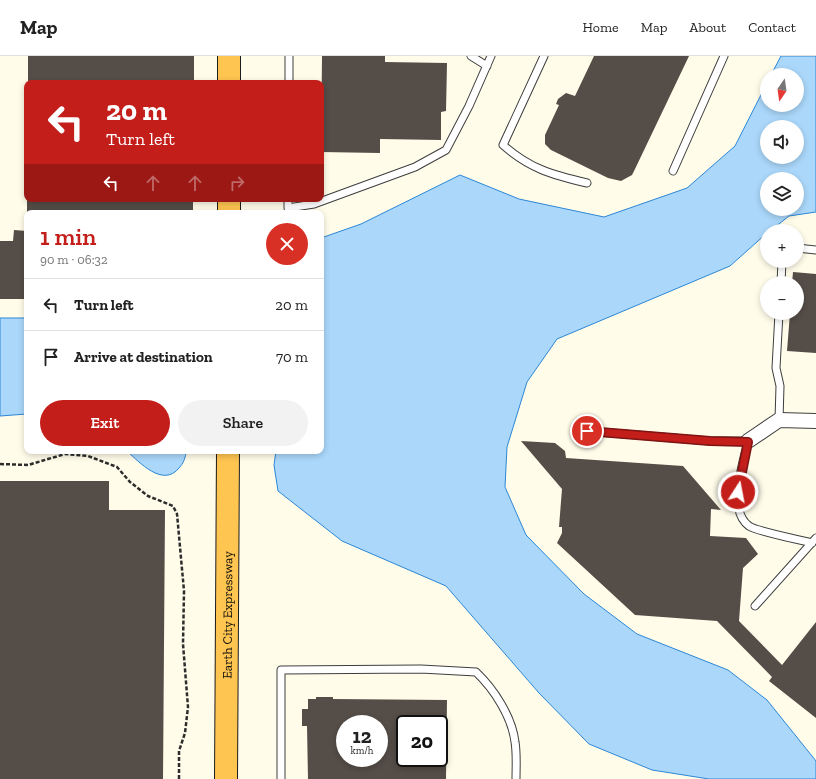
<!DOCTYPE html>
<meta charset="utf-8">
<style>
:root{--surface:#fff;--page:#f2f2f2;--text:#222;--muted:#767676;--line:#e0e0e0;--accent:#c41e1b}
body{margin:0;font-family:"Zilla Slab",serif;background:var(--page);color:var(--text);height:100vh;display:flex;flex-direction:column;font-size:15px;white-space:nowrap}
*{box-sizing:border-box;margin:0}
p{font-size:13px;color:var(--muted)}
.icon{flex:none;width:22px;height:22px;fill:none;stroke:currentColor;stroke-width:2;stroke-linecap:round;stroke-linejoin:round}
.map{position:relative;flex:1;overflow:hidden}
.sheet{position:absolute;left:24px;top:154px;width:300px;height:244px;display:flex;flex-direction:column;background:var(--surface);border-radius:8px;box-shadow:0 2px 6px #0003}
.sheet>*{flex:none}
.guide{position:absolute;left:24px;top:24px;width:300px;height:122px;border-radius:8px;box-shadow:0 2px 6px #0003;background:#c41e1b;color:#fff;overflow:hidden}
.needle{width:26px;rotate:193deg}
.buttons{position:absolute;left:760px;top:12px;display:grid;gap:8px}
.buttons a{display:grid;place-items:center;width:44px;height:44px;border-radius:50%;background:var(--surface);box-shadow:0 2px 6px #0003;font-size:20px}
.speed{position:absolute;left:336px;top:659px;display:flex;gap:8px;font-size:20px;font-weight:700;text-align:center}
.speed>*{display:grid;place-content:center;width:52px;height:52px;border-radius:50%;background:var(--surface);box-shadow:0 2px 6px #0003;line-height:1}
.speed small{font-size:10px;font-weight:400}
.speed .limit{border:2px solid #111;border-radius:6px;background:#fff;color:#111}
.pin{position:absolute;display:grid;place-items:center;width:34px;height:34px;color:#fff;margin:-17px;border:2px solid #fff;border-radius:50%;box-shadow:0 1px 4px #0007}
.me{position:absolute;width:44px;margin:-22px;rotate:11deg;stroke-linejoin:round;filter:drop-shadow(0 0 3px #0008)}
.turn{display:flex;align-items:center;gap:14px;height:84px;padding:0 16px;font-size:18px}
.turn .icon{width:52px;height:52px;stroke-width:2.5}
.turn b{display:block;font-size:28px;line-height:34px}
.lanes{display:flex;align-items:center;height:38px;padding:0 16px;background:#0003;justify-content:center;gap:20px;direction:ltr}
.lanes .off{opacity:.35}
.round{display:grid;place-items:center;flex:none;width:42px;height:42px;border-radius:21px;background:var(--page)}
.summary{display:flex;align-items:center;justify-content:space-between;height:68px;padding:0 16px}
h1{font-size:24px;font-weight:600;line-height:30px;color:var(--accent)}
.cta{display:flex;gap:8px;margin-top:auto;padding:8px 16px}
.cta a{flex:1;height:46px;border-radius:24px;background:var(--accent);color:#fff;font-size:16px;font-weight:600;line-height:46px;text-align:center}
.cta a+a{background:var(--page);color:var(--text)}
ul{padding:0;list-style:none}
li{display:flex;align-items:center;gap:12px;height:52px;padding:0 16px;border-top:1px solid var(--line)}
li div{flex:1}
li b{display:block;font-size:15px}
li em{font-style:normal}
header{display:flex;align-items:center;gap:24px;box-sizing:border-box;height:56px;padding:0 20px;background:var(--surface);border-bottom:1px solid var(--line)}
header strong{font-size:19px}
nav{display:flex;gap:22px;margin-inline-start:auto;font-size:14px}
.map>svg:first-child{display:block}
.water{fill:#aad7fa;stroke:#2c87d6;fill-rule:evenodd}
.building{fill:#554d47;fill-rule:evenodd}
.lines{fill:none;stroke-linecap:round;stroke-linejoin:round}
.service-casing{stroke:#3e3e3e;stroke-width:9}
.minor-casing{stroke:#3e3e3e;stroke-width:16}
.trunk-casing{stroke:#1c1c1c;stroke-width:24}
.path{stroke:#2d2d2d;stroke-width:2.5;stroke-dasharray:4 2;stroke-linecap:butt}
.service{stroke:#fff;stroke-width:7}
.minor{stroke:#fff;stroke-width:14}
.trunk{stroke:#ffc551;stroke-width:22}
.route-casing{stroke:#7f1412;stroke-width:10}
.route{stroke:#c41e1b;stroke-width:7}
.labels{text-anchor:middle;stroke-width:4;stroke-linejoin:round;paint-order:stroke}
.street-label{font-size:13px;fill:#0b0b0b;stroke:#fff}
</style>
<header>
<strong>Map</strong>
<nav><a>Home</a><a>Map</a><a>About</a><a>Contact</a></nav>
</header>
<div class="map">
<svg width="816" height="723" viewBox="0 0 816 723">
<rect width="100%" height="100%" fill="#fffcea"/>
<path class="water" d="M781,0H816V156L789,160L770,175H767V177L730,210L557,283L527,326L507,391L505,431L526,479L584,538L637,578L728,614L767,644L816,705V723H709L652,714L589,688L539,637L446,530L342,485L278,435L274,409L276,395H321V182L361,168L460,119L519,143L604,161L687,132L735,90L767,27V49H797V19H771ZM767,71H797V101H767ZM767,123H797V153H767Z
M0,262H27V358L0,360Z
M127,395H186C186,401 183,408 179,412C163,432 139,406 127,395Z"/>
<path class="building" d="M28,0H194V27H28Z
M322,0H385V6L447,7L446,55L441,56V84L380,83V97L321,96Z
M594,0H689L635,113L632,119L621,125L608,122L551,94L545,88V79L559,49L556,48L558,43L566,37L575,40Z
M27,143H193V157H27Z
M14,174L27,175V243H0V185H13Z
M793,216L816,218V297L787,295L790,257H797V227H792Z
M521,385L555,387L565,395L566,402L683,410L721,454L711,453L710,480L746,482L758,498L743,512L739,565L782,609L816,566V662L769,625L772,621L717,565L635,559L557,487L562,477V471H559L562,433Z
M0,425H109V454H165L163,723H0Z
M316,641H333V643L447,644L446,723H308L307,670H302V653H308V643H316ZM345,668H379V702H345ZM405,668H439V702H405Z"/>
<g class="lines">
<defs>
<path id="service" d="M471,0L487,10
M544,0L503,89C530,113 553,119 587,127
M289,27V0
M673,115L724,0
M288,143V152L314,148L415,111L446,94L469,50L491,0
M797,192L816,194
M781,227L782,205
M779,257L776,312L780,330L779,364
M587,375L710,385H748C743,408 727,454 749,470C755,475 801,484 812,487
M755,550L816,482
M281,723V614L421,613L476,616C494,633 512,661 515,686C517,698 516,711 516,723"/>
<path id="minor" d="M748,385L779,364L816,365"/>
<g id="trunk">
<path d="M229,27V0"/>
<path d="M229,157V143"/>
<path id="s1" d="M226,723L228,395"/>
</g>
</defs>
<use href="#service" class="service-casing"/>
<use href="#minor" class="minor-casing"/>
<use href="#trunk" class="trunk-casing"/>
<path class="path" d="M0,408L28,409L65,398L88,400L117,411L130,426L148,440L173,450L177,458L184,535L183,588L188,651L185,677L179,695V723"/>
<use href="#service" class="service"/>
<use href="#minor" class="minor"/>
<use href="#trunk" class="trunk"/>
</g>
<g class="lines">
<defs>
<path id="route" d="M587,375L710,385L748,386L738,436"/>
</defs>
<use href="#route" class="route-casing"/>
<use href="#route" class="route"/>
</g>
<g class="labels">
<g class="street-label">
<text dy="5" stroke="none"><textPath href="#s1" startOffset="164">Earth City Expressway</textPath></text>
</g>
</g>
</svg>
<div class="buttons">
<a><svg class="needle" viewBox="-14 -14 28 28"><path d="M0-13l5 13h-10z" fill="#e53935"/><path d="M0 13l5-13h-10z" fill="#767676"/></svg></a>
<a><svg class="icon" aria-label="sound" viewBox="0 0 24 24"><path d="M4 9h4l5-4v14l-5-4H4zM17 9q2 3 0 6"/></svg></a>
<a><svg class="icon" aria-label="layers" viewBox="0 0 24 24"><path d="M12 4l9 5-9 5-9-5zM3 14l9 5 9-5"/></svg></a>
<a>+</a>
<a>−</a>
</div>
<div class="speed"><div>12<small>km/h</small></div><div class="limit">20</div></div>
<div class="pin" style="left:587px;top:375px;background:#d93025"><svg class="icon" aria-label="arrive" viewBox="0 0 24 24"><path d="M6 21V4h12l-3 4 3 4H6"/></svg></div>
<svg class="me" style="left:738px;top:436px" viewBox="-20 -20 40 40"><circle r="17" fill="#c41e1b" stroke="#fff" stroke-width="3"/><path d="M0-11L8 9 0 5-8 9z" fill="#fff"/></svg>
<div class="guide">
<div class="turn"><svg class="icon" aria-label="left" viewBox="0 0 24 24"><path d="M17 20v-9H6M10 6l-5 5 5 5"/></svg><div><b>20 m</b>Turn left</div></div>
<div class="lanes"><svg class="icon" aria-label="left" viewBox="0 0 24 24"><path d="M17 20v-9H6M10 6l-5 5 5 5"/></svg><svg class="icon off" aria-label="ahead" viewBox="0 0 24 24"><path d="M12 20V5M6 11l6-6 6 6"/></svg><svg class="icon off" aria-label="ahead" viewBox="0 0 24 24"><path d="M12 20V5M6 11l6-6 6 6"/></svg><svg class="icon off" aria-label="right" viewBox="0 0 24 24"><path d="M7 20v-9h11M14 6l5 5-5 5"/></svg></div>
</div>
<section class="sheet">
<div class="summary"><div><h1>1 min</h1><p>90 m · 06:32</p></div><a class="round" style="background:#d93025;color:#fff"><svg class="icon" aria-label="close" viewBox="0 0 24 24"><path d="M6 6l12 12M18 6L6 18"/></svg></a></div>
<ul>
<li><svg class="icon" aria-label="left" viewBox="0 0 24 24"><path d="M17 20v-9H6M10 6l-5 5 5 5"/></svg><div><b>Turn left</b></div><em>20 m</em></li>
<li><svg class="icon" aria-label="arrive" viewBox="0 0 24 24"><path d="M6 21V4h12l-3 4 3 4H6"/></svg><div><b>Arrive at destination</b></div><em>70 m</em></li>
</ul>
<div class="cta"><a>Exit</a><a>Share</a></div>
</section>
</div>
